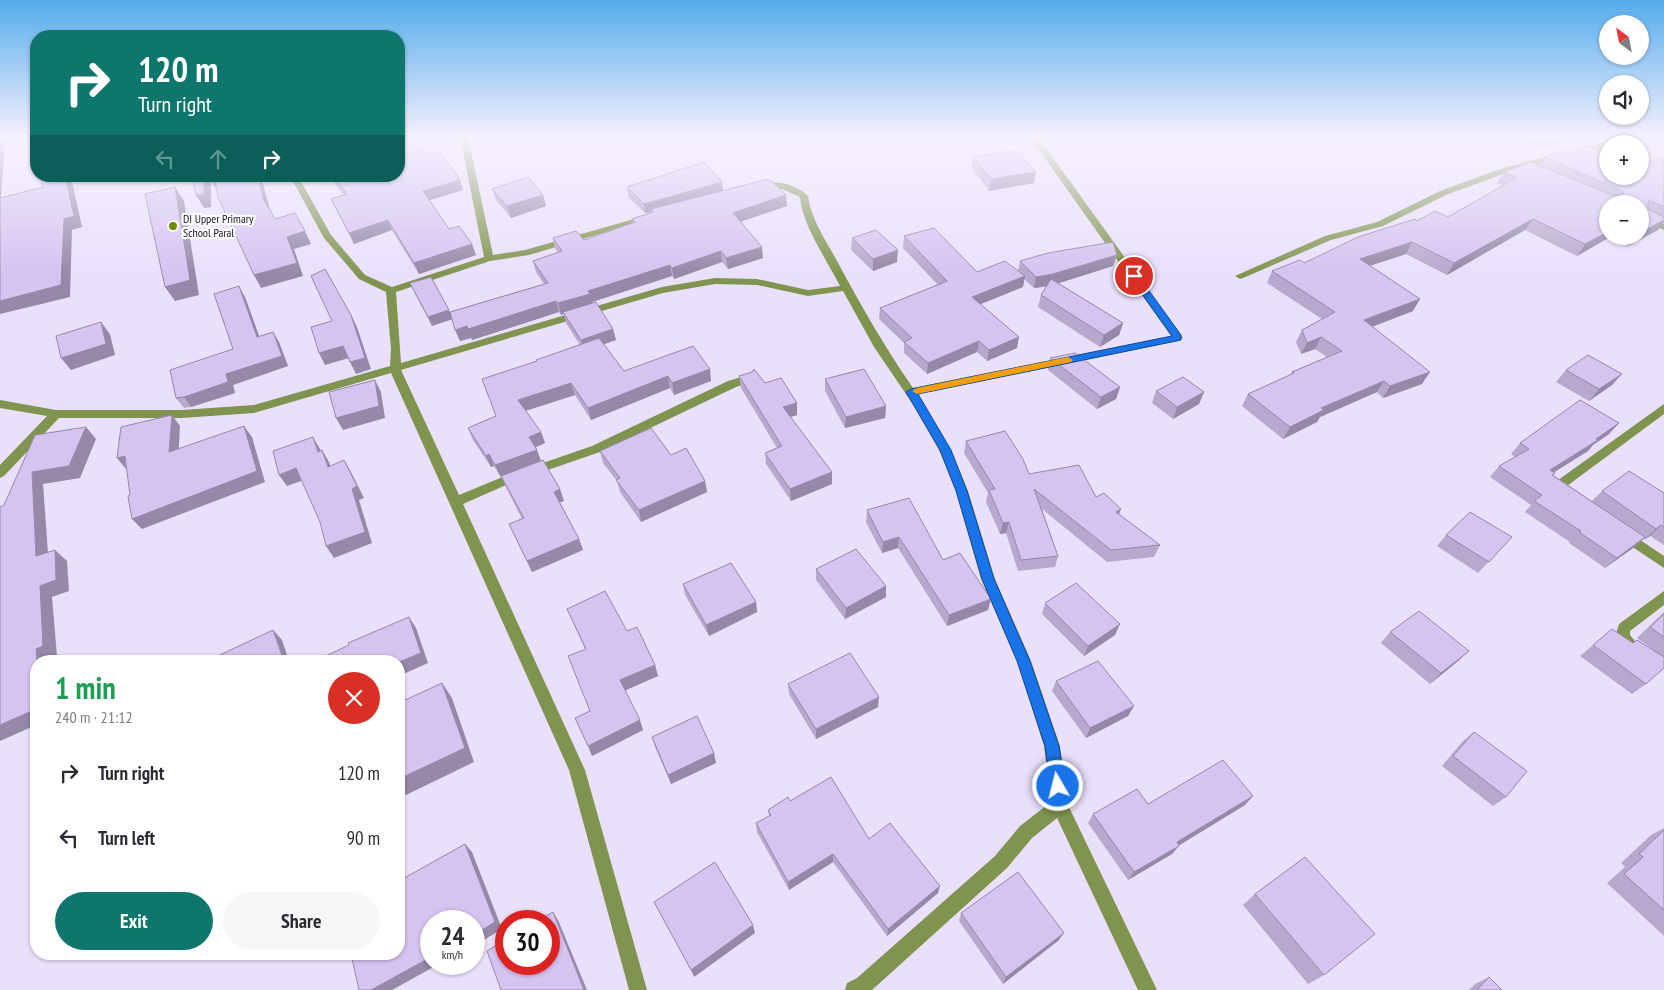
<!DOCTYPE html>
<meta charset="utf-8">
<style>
:root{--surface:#fff;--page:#f7f7f7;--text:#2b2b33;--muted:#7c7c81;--accent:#0f766e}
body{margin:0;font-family:"PT Sans Narrow",sans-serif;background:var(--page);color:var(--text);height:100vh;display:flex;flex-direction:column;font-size:19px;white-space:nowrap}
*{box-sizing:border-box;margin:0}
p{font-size:16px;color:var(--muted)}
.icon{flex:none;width:28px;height:28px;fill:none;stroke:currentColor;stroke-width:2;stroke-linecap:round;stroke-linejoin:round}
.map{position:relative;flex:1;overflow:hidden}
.panel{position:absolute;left:30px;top:655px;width:375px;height:305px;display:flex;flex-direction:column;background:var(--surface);border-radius:20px;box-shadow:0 1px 4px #0004}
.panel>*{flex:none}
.hud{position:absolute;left:30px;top:30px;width:375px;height:152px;border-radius:20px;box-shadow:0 1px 4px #0004;background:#0f766e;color:#fff;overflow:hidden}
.needle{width:32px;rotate:328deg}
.buttons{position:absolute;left:1599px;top:15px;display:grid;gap:10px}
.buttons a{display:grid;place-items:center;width:50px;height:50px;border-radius:50%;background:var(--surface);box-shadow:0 1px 4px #0004;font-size:25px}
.speed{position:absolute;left:420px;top:910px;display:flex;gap:10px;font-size:25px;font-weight:700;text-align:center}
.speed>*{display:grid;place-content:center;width:65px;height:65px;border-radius:50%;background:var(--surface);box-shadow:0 1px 4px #0004;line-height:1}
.speed small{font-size:12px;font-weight:400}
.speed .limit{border:8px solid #d22;background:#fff;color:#111}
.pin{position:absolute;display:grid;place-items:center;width:42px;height:42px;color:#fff;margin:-21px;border:2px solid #fff;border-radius:50%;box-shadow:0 1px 5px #0007}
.me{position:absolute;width:55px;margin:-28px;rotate:352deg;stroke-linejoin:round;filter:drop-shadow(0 0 4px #0008)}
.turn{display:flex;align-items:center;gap:18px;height:105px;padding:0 25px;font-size:22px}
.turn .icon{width:65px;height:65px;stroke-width:2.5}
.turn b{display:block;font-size:35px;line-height:42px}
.lanes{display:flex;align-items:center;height:48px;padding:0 25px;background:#0003;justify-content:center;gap:25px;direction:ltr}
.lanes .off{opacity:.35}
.round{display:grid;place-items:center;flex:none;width:52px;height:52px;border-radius:26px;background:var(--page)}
.summary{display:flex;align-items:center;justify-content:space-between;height:85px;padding:0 25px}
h1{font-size:30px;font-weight:800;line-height:38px;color:#1e9e55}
.action{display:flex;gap:10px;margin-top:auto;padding:10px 25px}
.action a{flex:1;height:58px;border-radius:30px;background:var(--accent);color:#fff;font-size:20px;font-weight:800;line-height:58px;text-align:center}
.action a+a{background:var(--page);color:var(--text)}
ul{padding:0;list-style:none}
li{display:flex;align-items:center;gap:15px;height:65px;padding:0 25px}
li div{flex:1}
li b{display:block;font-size:19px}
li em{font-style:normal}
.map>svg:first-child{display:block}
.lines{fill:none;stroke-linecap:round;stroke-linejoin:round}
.minor{fill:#7f954f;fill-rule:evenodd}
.wall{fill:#b7a8ce;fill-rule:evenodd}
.shaded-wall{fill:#9588a8}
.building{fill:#d5c3f0;stroke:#9588a8}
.route{fill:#1a73e8;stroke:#114b97}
.slow{fill:#f59e0b}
.poi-dot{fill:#6d8a05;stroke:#fff;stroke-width:2}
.labels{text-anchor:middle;stroke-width:4.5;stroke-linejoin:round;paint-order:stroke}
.far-poi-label{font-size:12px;fill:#1c1129;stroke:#fff;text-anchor:start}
</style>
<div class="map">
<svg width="1664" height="990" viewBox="0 0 1664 990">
<rect width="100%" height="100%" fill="#ebe0fc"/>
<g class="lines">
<path class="minor" d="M460,137H468L493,255L525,250L648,215L653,218L529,255L490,261L396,292L401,363L662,287L715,278L757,279L808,290L840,286C827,260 802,225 800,197L782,189L759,190L755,187C769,177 797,184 808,196C811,219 825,239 836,259C860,304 884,346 913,388L1171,336L1030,137H1038L1183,338L1178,341L918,394L951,450L968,491L995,579L1031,661L1060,746L1068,805L1157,990H1138L1057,818L1032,838L1007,868L872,990H845L847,983L857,978L995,856L1020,826L1051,802L1044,746L1017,661L981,579L956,491L939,450L912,403L874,347L843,291L808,296L757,285L715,284L663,293L401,370L459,495L505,476L592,446L728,381L748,375L754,379L752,382L736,387L600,452L513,482L463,504L585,770L647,990H629L569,770L391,373L254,413L182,418H59L4,476L0,478V465L47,416L0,408V400L56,410H182L254,405L390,366L391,349L386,292L359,279L324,238L290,176H298L331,235L365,275L392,287L484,257Z
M1638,137H1652L1627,144H1608V148L1576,154L1572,151L1576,148Z
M1557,154L1560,155V159L1509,172L1446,195L1383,226L1331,240L1243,278L1240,279L1235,276L1325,236L1377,222L1440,191L1503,168Z
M1640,213L1664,224V230L1640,219Z
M1664,404V414L1567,486L1571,491L1569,494C1562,497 1555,493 1552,486L1554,483Z
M1624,529L1664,556V568L1619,538L1618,534L1619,530Z
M1664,591V605L1630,631V635L1640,647L1638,651C1628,655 1619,646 1615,637L1619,624Z"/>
</g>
<path class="wall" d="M1516,137H1574L1541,148Z
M426,155L463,190L430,200L449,229L476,255L419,274L392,230L354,244L331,199L344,195L329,176H399Z
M973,157L1034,183L989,191L972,168Z
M1544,157L1640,176L1664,160V222L1658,230L1628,246L1610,237L1577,256L1525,230L1447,275L1406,254L1369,266L1413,311L1372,327L1422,384L1383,398L1377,392L1320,417L1317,422L1283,439L1242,406L1248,394L1290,375L1292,372L1327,357L1315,349L1301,354L1296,342L1302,330L1322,319L1267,283L1272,271L1304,263L1417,221L1448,217L1503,186L1497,183L1504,172L1539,165ZM1640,204V236H1608Z
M722,182L723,191L787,206L741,221L763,258L728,269L722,262L674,279L672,276L592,302L613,329L616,340L604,344L624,371L711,381L674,395L670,388L591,420L575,395L525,411L541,432L545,443L536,447L541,461L564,501L560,502L579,539L583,550L532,572L509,524L522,519L506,487L501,476H500L494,466L491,467L473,440L468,428L496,416L537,362L580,345L566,323L564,314L561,315L559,312L472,340L471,338L460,341L452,319L432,326L414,292L410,283L450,312L544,284L536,272L533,261L558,252L555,249L553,238L584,240L633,222L632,219L651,213V212L645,213L628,197L627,187Z
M492,189L543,195L546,206L511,218L496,200Z
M904,236L977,272L1018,271L1020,261L1117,255L1113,266L1058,283L1123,323L1119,335L1100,347L1038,307L1041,295L1047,286L1034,288L1024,279L1023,287L981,304L1017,348L987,361L977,352L927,374L904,353V343L879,319L880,308L938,285L903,248Z
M852,238L897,262L873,271L851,250Z
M245,297L259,336L279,342L288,366L233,385L235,393L191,407L184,408L176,398L233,349Z
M1050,358L1120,387L1116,399L1097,409L1048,370Z
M1566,370L1612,385L1589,401L1556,382Z
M739,376L765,383L797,403V415L790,417L832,484L791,501L766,464L765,453L777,448L741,388Z
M825,379L886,406L885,418L845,428L825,391Z
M1156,391L1204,392L1199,404L1173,419L1152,403Z
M1619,423L1609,434L1593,445L1588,451L1554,472L1553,475L1592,501L1602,491L1664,493V545L1650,536L1644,540L1643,539L1633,548L1605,568L1569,543L1570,542L1525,512L1531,505L1490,477L1499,466L1515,457L1511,454L1520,443Z
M966,441L1029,474L1096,497L1160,545L1154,557L1107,562L1042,509L1058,556L1055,567L1018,571L1006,533L1000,534L986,502L988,493L964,453Z
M600,451L671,455L705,481L707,492L641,522L620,492L617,481L603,463Z
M867,510L943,560L988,610L947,626L898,548L882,553L866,522Z
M1446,535L1512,537L1478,573L1437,546Z
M816,569L886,597L845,619L816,580Z
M683,584L756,602L757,612L709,636L685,595Z
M1045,603L1115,635L1084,656L1042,614Z
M567,609L627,631L655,665L658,676L625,690L643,730L592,756L585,649Z
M1664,612V668L1646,684L1632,694L1580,656L1612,629L1633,643L1637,640L1654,650L1637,638Z
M1390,632L1469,651L1458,661L1430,684L1381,643Z
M1056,681L1134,706L1128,716L1086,738L1052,691Z
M788,684L878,707L816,739L789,694Z
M1474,732L1506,797L1493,806L1442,766L1462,742Z
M652,737L716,763L671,784L655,747Z
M790,801L869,839L938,893L887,936L833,862L789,890L757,832L756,823L769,816L768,810Z
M1148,804L1245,805L1179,845L1172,854L1128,880L1088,823L1093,814Z
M1664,828V936L1607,883L1625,867L1621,863L1651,835Z
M1255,894L1324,975L1308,984L1243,905Z
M961,913L1059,940L1003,984L959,921Z
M1489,977L1502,990H1469L1475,984Z"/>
<path class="shaded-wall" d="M0,137H2L5,141L0,209Z
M1553,137H1574L1541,148L1546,139Z
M1036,172L1034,183L989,191L991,179Z
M65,176H71L82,227L72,230L70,297L0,314V301Z
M204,176H210L211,177V207L204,208L196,195Z
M258,176H261L270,210L263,198Z
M460,180L463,190L427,201L423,191Z
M215,181L219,194L212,182Z
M722,182L723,191L651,209V212L645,213L644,204Z
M175,187L184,201L199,295L175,301L165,287Z
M543,195L546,206L511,218L507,206Z
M786,195L787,206L734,224L733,213Z
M1533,219L1525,230L1447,275L1454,263Z
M388,220L392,230L354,244L349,233Z
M1664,220V222L1658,230L1628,246L1636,236H1640V233Z
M305,231L311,244L294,249L303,276L261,288L254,275L287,237Z
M1608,232V236H1611L1610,237L1577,256L1585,244Z
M1412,242L1406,254L1354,271L1360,259Z
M472,244L476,255L419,274L414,263Z
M762,247L763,258L728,269L726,258Z
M898,250L897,262L873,271V259Z
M721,251L722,262L674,279L672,268Z
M1117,255L1113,266L1050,286L1034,288L1036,277Z
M670,265L672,276L592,302L593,305L563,312L564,314L561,315L558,303L588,291Z
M1025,276L1023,287L971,308L972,297Z
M239,286L245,297L263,347L257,337Z
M1420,299L1413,311L1358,332L1364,320Z
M556,301L559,312L472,340L468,329Z
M449,310L453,319L432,326L428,317Z
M351,315L357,327L371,369L356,374L350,362Z
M101,322L110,334L115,355L71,370L61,358Z
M1123,323L1119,335L1100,347L1104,335Z
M467,326L471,338L460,341L455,330Z
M613,329L616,340L584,351L581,340Z
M273,332L279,342L288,366L233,385L235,393L191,407L184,397L226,374Z
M1019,337L1017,348L987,361L989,350Z
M1321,337L1315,349L1301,354L1307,343Z
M979,341L977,352L927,374L928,363Z
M343,346L349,358L325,365L319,353Z
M710,369L711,381L674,395L672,383Z
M1430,372L1422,384L1383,398L1390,386Z
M1622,374L1612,385L1589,401L1599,389Z
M668,376L670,388L591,420L588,408Z
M375,380L381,392L385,418L343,430L336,418Z
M1384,381L1377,392L1320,417L1317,422L1283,439L1290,427L1321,408Z
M571,383L575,395L522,412L518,400Z
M1120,387L1116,399L1097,409L1101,397Z
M1204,392L1199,404L1173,419L1177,407Z
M797,403V415L784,419L783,407Z
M886,406L885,418L845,428L846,417Z
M172,415L180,426L178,463L169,452Z
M1619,423L1609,434L1593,445L1588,451L1540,481L1550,470Z
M244,426L252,437L265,482L142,529L132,519Z
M86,427L96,439L80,478L43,484L49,567L36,556L32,472Z
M541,432L545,443L534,448L529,437Z
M313,437L320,449L325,463L318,452Z
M322,450L329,462L335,479L328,467Z
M537,450L541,462L500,476L495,465Z
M489,454L494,466L491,467L486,456Z
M125,456L126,469L117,458Z
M344,460L351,472L364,498L359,500L372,543L334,558L326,546Z
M296,468L304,480L287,486L279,475Z
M832,472V484L791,501L790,489Z
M705,481L707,492L641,522L639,510Z
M560,489L564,501L558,503L554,492Z
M1121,509L1117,520L1116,512Z
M1009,522L1006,533L1000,534L1003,523Z
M1661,525L1650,536L1644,540L1656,529Z
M899,537L898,548L882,553L883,542Z
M1645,537L1633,548L1605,568L1617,558Z
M579,539L583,550L532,572L527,561Z
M55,550L67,561L69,591L52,597L57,656L50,659V661H37L36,649L40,586Z
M886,586V597L845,619L846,608Z
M991,599L988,610L947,626L949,615Z
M756,602L757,612L709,636L706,625Z
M409,617L416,628L428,663L399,676V662Z
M1120,624L1115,635L1084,656L1088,646Z
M273,630L282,640L289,661H284Z
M1469,651L1458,661L1430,684L1441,673Z
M655,665L658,676L624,691L620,680Z
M442,683L452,698L474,762L406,795L399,787V779Z
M879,697L878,707L816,739V729Z
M1134,706L1128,716L1086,738L1090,728Z
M36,709V725L0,741V725Z
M640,720L643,730L592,756L588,746Z
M714,753L716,763L671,784L668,775Z
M1253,796L1245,805L1170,851L1177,842Z
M465,844L472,852L502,929L474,946V935Z
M1179,846L1172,854L1128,880L1134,872Z
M833,854V862L789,890L788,882Z
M940,886L938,893L887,936L888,929Z
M553,912L558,920L587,990H584Z
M753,925L755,933L694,977L691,970Z
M1064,933L1059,940L1003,984L1006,977Z
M431,957V964H439L392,990H371Z"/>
<path class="building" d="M399,137H416L426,155L440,151L460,180L423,191L449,229L459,226L472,244L414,263L388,220L349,233L331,199L347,194L333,176H399Z
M1541,137H1553L1546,139Z
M1586,146L1608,155V176H1640V167L1659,158L1664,160V207L1648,200V209L1664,217V220L1640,233V204H1608V232L1585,244L1533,219L1454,263L1412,242L1360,259L1420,299L1364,320L1430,372L1390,386L1384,381L1321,408L1324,410L1290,427L1248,394L1294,373L1292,372L1342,351L1321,337L1307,343L1302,330L1335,312L1272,271L1300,260L1304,263L1358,237L1415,219L1417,221L1435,211L1448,217L1516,178L1504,172L1531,162L1614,196L1624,194L1623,191L1544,157Z
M1017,150L1036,172L991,179L973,157Z
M704,162L722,182L644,204L627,187Z
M40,176H65L74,216L64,219L61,285L0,301V198L43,187Z
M192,176H204V195H196Z
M209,176H258L263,198L275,219L295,213L305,231L287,237L297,263L254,275L218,197L215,181L212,182Z
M528,177L543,195L507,206L492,189Z
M769,179L786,195L733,213L762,247L726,258L721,251L672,268L670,265L588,291L590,294L558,303L556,301L468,329L467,326L455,330L450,312L548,283L533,261L562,251L553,238L576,231L584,240L635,222L632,219L653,212L651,209Z
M175,187L190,280L165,287L145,194Z
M934,228L977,272L1005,261L1025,276L972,297L1019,337L989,350L979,341L928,363L904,342L912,338L880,308L947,281L904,236Z
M876,230L898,250L873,259L852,238Z
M1113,242L1117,255L1053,274L1036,277L1020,261L1048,253Z
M325,269L351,315L365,358L350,362L343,346L319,353L311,327L332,321L311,276Z
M431,277L449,310L428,317L410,283Z
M1051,279L1123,323L1104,335L1041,295Z
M239,286L257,337L273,332L282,356L226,374L228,382L184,397L176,398L170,370L233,349L214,294Z
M596,302L613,329L581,340L563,312Z
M101,322L106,344L61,358L56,336Z
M599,338L624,371L693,346L710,369L672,383L668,376L588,408L571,383L518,400L541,432L529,437L537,450L495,465L489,454L486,456L468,428L496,416L482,379L537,361L536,360Z
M1075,353L1120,387L1101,397L1050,358Z
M1588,355L1622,374L1599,389L1566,370Z
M754,369L765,383L781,378L797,403L783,407L832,472L790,489L765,453L782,446L739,376L752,372Z
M864,369L886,406L846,417L825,379Z
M1183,377L1204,392L1177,407L1156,391Z
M375,380L379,406L336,418L329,392Z
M1580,400L1619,423L1596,439L1598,440L1550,470L1555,473L1552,475L1645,537L1617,558L1579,532L1581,531L1534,501L1542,495L1499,466L1529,449L1520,443Z
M172,415L169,452L244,426L257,471L132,519L128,496L130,495L125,456L117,458L121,427Z
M86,427L69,466L32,472L36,556L55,550L56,580L40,586L43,646L36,649L37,661H36V709L0,725V507L4,505L35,435Z
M651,428L671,455L686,448L705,481L639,510L616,480L620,478L600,451Z
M1005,431L1023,459L1029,474L1079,465L1096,497L1104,493L1121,509L1116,512L1160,545L1111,550L1034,489L1058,556L1021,560L1009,522L1003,523L989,490L995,489L966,441Z
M313,437L318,452L322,450L328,467L344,460L357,486L352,489L365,532L326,546L320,522L296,468L279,475L273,451Z
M543,460L560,489L554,492L579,539L527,561L509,524L524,518L501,476Z
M1629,471L1664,493V527L1661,525L1656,529L1602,491Z
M909,498L943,560L960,553L991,599L949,615L899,537L883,542L867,510Z
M1470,512L1512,537L1489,562L1446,535Z
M856,549L886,586L846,608L816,569Z
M731,563L756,602L706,625L683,584Z
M1076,583L1120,624L1088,646L1045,603Z
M605,591L627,631L637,627L655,665L620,680L640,720L588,746L575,718L590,711L568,656L586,649L567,609Z
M1419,611L1469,651L1441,673L1390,632Z
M1664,614V637L1650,627Z
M409,617L421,653L399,662V661H315L349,645L348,643Z
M1612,629L1633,643L1637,640L1664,657V668L1646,684L1593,645Z
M273,630L284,661H209V660Z
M850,653L879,697L816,729L788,684Z
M1098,661L1134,706L1090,728L1056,681Z
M442,683L465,748L399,779V703Z
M697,716L714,753L668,775L652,737Z
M1474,732L1527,771L1506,797L1453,756Z
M1223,760L1253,796L1177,842L1179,846L1134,872L1093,814L1137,789L1148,804Z
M831,777L869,839L890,823L940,886L888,929L833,854L788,882L756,823L771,815L768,810L788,797L790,801Z
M1664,830V910L1624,874L1643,857L1639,854Z
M465,844L495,922L474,935V921H431V957L371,990H359L351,954H399V881Z
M1305,857L1375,934L1324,975L1255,894Z
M715,862L753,925L691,970L654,902Z
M1018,872L1064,933L1006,977L961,913Z
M553,912L584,990H501L487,951L506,939V964H549V921H537Z
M1489,977L1502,990H1477Z"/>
<linearGradient id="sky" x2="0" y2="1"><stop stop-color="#55acec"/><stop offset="0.5" stop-color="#f6f1fe"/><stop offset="1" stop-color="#f6f1fe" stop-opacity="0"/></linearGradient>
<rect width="1664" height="275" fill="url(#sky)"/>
<path class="route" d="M1134,273L1137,274L1181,335V340L918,394L951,450L967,491L994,579L1030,661L1059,746L1065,786L1063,791L1058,793L1052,791L1050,786L1045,746L1017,661L982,579L956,491L940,450L906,392L911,389L1172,336L1129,276Z"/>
<path class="slow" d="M1068,357L1073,360L1071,362L917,394L912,391L917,388Z"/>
<circle class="poi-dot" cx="173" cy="226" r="5"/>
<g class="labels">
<g class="far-poi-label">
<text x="183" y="223">DI Upper Primary<tspan x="183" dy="14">School Paral</tspan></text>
</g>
</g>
</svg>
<div class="buttons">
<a><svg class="needle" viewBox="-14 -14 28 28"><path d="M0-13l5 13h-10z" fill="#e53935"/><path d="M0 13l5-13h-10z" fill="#7c7c81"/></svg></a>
<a><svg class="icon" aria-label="sound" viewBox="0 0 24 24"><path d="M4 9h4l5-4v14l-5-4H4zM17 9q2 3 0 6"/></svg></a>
<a>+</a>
<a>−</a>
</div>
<div class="speed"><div>24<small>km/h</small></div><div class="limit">30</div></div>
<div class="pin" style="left:1134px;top:276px;background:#d93025"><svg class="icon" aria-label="arrive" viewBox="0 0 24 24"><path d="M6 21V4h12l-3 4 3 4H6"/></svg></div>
<svg class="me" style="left:1058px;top:786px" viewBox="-20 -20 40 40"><circle r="17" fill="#1a73e8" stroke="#fff" stroke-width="3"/><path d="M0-11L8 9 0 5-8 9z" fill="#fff"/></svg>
<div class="hud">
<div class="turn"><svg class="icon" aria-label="right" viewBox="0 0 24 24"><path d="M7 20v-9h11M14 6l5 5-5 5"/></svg><div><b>120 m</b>Turn right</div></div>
<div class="lanes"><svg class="icon off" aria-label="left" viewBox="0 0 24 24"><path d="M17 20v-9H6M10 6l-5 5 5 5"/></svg><svg class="icon off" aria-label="ahead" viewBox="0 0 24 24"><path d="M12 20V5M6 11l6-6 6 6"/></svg><svg class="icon" aria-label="right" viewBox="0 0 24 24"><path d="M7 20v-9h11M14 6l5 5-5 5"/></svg></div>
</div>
<section class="panel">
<div class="summary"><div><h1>1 min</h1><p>240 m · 21:12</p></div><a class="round" style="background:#d93025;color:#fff"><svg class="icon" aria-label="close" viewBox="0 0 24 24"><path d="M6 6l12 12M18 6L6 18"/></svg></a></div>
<ul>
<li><svg class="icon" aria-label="right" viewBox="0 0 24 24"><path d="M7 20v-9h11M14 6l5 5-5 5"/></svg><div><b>Turn right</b></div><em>120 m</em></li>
<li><svg class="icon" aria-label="left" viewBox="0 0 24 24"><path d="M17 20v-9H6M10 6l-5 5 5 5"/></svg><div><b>Turn left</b></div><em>90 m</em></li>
</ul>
<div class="action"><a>Exit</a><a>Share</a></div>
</section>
</div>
